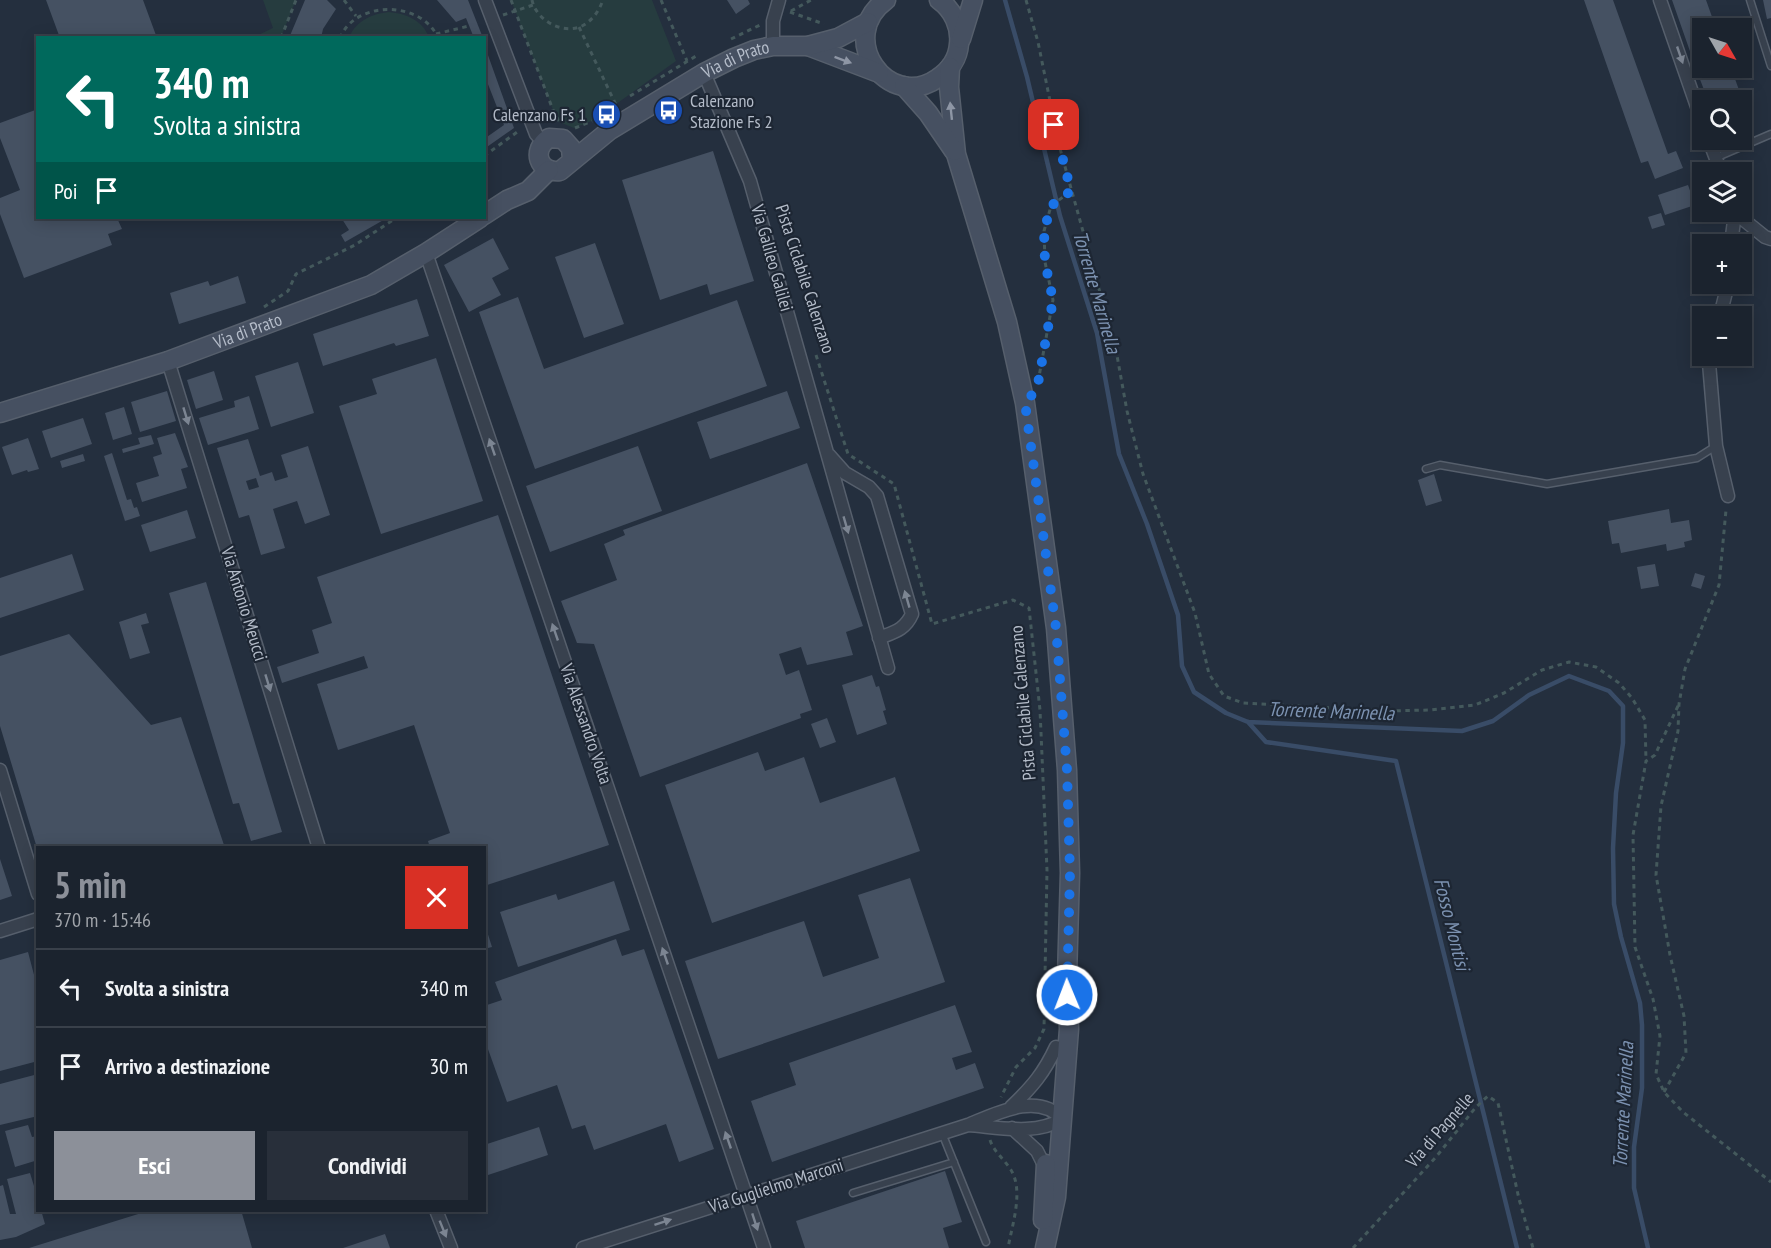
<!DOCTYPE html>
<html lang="it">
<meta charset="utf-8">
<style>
:root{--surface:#1b232e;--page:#282f3a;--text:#f1f3f6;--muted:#a0a4aa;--line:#39404a;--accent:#8c9099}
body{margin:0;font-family:"PT Sans Narrow",sans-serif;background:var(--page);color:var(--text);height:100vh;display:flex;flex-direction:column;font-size:22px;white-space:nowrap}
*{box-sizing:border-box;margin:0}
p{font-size:20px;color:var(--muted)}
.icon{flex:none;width:33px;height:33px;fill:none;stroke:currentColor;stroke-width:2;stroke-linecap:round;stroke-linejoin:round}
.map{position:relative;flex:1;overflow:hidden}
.side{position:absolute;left:36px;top:846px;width:450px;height:366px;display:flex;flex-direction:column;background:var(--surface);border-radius:0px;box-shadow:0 3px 15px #0003,0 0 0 2px var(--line)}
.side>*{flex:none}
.banner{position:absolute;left:36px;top:36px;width:450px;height:183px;border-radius:0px;box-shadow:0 3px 15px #0003,0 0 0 2px var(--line);background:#00695c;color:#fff;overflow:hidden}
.needle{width:39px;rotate:129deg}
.controls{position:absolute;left:1692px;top:18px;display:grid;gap:12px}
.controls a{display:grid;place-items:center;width:60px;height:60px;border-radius:0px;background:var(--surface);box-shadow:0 3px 15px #0003,0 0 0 2px var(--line);font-size:30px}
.pin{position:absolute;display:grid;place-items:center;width:51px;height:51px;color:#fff;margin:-26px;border-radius:12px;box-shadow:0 3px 9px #0006}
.me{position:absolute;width:66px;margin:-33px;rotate:359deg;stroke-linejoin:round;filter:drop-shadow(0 0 4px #0008)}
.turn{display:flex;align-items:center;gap:21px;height:126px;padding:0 18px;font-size:27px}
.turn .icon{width:78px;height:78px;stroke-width:2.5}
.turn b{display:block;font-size:42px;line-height:51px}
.then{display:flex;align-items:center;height:57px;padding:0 18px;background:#0003;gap:12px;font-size:22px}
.round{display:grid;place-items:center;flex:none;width:63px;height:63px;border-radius:0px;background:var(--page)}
.summary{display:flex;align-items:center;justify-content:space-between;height:102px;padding:0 18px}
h1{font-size:36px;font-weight:700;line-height:45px;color:var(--accent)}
.button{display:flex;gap:12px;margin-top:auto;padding:12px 18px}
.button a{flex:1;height:69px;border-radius:0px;background:var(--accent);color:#fff;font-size:24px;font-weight:700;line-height:69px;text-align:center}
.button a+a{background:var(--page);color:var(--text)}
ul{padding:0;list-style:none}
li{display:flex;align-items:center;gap:18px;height:78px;padding:0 18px;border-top:2px solid var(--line)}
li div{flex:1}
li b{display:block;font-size:22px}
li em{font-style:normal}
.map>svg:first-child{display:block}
.green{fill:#263c3f}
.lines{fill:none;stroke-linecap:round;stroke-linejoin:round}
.stream{stroke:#394c67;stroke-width:4.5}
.building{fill:#455162;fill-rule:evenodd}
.service-casing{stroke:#565f6c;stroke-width:9}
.minor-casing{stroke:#565f6c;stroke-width:15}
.secondary-casing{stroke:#565f6c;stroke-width:21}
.path{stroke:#44595c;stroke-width:3;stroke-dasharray:4.5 4.5;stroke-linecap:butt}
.service{stroke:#38414e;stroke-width:6}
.minor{stroke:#38414e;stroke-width:12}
.secondary{stroke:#465061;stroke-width:18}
.oneway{fill:#7c8592}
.oneway2{fill:#8e96a5}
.route{stroke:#1a73e8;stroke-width:10;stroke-dasharray:0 18}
.labels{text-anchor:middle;stroke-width:4.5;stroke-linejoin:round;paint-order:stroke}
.street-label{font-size:18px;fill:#b4bcc9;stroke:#1d2633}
.poi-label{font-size:18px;fill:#b4bcc9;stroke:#1d2633;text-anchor:start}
.water-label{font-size:20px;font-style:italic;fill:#7c92b1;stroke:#1d2633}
</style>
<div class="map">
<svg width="1771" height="1248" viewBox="0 0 1771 1248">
<rect width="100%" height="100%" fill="#242f3e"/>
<path class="green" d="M263,0H296L281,37H254L273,28Z
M511,0H652L676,61L594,120L574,128L559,122L553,110Z
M389,12C407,14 422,20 429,37H349C357,20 372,14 389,12Z"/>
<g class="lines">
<path class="stream" d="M1005,0L1027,77L1060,216L1097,333L1119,454L1147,524L1178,615L1182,666L1194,692L1226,713L1248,722L1462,731L1493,721L1529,695L1569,676L1609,691L1623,706V743L1616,793L1613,848L1614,904L1621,937L1640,1003L1642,1025V1088L1634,1147V1188L1648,1248
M1248,722L1266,742L1396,761L1517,1248"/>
</g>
<path class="building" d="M46,0H143L157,38H60Z
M305,0H327L336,9L323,29L321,38H289Z
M437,0H468L483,38H474L466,18L456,22Z
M727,0H748L750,4L736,14Z
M1584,0H1613L1668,154L1676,151L1683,168L1655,179L1648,161L1641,163Z
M1672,0H1706L1716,28H1702V54L1692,57Z
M1763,0H1771V18L1767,19Z
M484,44L514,128L484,149V139L504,125L484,74Z
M1702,61V68H1731L1750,120L1742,123V100H1708L1694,64Z
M38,109V218H117L122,229L108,234L112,245L24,278L0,214V198L20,190L0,138V123Z
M713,151L754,281L710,295L707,284L660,300L622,180Z
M1688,185L1695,205L1665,215L1658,195Z
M1661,213L1665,225L1652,229L1648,217Z
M344,218H387L345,242L341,235L349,230L342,219Z
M493,238L509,269L492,278L501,295L469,312L444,265Z
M595,243L624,324L584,338L555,257Z
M238,276L246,303L179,324L170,293L208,281L210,286Z
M518,297L544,369L737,300L767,386L535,469L479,312Z
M417,299L429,336L396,346L394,343L323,366L313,334Z
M436,358L483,501L381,534L339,406L377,394L372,379Z
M298,362L314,413L271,427L255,376Z
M214,371L223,400L196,409L187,380Z
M167,391L176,421L140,432L131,402Z
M787,391L800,428L710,459L697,422Z
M249,396L259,429L208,445L199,418L235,407L234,401Z
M124,407L132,434L113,440L105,413Z
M83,418L92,444L51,458L42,431Z
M175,433L188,467L181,469L187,488L142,502L136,483L159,476L153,457L162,454L157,438Z
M151,435L154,444L123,453L122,449L140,444L138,438Z
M28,438L39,469L28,472L27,470L12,475L2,447Z
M248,439L260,476L272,472L275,481L288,477L281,455L308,446L330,515L305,524L297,501L273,509L285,548L261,555L249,515L239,518L217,448ZM256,478L259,487L249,490L246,481Z
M638,446L662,511L550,552L526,486Z
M112,453L127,500L131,499L134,508L137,507L140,516L125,521L104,456Z
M83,454L85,461L62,468L60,461Z
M807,463L863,626L846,632L853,655L807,665L801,647L779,654L786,675L799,670L812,710L800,714L801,718L640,777L594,644L577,643L561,601L617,580L604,544L625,535L623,530Z
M1434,474L1442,501L1426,506L1418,480Z
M1669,509L1671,523L1689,520L1692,540L1684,542L1685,547L1667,551L1666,544L1621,553L1619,543L1612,544L1608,521Z
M187,510L196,538L150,552L141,525Z
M498,515L609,845L484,886V848H430L428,841L450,833L414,725L338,750L317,684L368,668L364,656L282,683L277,667L319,653L312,630L332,623L317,577Z
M72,554L84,590L0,618V578Z
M1655,564L1659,586L1641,589L1637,567Z
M1695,573L1705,576L1701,589L1691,586Z
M206,582L282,832L251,841L239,803L233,804L169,593Z
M146,613L149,623L141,625L150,653L130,659L119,622Z
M69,634L151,725L181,717L225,848H37L0,726V656Z
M872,675L876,687L879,686L886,710L883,711L887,724L857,735L842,685Z
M827,718L836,742L820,748L811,724Z
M758,752L765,771L804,757L820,803L895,777L920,851L712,923L665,785Z
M0,859L12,896L0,900Z
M910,878L945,982L718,1059L685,961L804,921L823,977L879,958L858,895Z
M614,881L630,930L518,967L500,912L556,894L558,900Z
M485,925L492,947L484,949V926Z
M616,939L622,956L644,949L714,1149L679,1162L666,1124L594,1150L585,1125L572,1129L557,1085L507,1102L484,1038V1006L502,1000L495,982Z
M28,952L38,990V1061L0,1071V960Z
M955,1005L972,1052L952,1058L956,1070L975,1063L984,1088L772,1162L751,1101L796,1085L789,1063Z
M38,1074V1116L0,1125V1084Z
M28,1125L32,1137L38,1136V1160L15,1167L5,1131Z
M539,1127L548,1155L488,1175L484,1166V1145Z
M945,1171L962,1222L943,1228L949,1248H805L796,1221Z
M30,1173L38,1199V1210H41L45,1224L16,1237L0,1240V1186L3,1185L10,1214H16L7,1179Z
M151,1210H241L252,1248H29Z
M385,1234L390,1248H343Z"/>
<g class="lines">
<defs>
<path id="service" d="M1750,0L1771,66
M1715,158L1771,134
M1426,469L1440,465L1547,484L1697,458L1716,446
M942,1133L986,1242
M853,1193L954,1162"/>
<path id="minor" d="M485,0L536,134L543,142
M1660,0L1702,121
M773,46V21L779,0
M704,73L750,181L888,668
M1709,140L1721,172
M1734,212L1765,237L1771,239
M1731,244L1735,213
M426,253L764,1248
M1720,316L1728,284
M1711,356L1709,363L1716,446L1728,496
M168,361L319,848
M829,455L845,473L869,487L877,496L912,614C905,630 894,632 879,638
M0,770L38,894
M0,931L38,919
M1011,1107C1032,1087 1044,1073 1056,1047
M1012,1128L1037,1151L1046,1169
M436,1210L451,1248
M583,1248L968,1125C995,1114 1038,1091 1062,1119C1036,1136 997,1127 968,1125"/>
<g id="secondary">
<path d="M886,0C835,37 888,113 938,78C950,70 958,58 959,44C961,27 953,10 939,0"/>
<path d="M961,39L973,0"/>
<path d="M808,46L879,73"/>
<path d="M950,67L949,87L956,154L1007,322L1025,403L1056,628L1067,770L1070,873L1067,977L1069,1029L1056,1197L1045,1248"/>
<path d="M904,86L928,113L954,151"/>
<path id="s1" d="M572,160L571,148L563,139L549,138C531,150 538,173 560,171L610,130L704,73L734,58L754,50L773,46H808L838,38L868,22"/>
<path d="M484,215L507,200L528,191L549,170"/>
<path id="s2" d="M0,413L168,361L371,285L426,253L480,218"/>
<path d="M1043,1220L1046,1164"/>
</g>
</defs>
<use href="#service" class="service-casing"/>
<use href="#minor" class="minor-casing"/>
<use href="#secondary" class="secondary-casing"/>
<path class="path" d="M344,0L356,16
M511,0L553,110L559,121
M532,0C536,20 562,35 582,26C593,20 599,11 603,0
M661,0L687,61
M1026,0L1038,42L1059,145L1116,350L1127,411L1143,474L1195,613L1209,674L1224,696L1243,703L1385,711L1430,710L1475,705L1504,693L1542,670L1569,662L1596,667L1619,683L1632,698L1645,720L1646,761
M791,11L811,0
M790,12L824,24
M503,15L533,5
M579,27L616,105
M436,34L469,26
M281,38L296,0
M340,38C355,0 422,0 438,38
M731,39L760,25
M630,96L696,56
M575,128L592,121
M484,156L520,130
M264,307L288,291L296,274L355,245L396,218
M816,355L848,454L894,484L932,624L1013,600L1029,608L1040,710L1047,870L1044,1029L1035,1048L1016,1067L1001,1097
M1038,382L1053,300L1045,262L1044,231L1051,206L1071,191
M1678,706L1655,755L1646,761L1633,835L1635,947L1653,999L1660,1036L1656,1074L1664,1092L1683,1112L1771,1182
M1664,1092L1686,1053L1684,1016L1670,955L1656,875L1661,806L1678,731L1679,704L1685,669L1719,585L1726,510
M990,1140C994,1152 1004,1159 1011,1170C1024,1191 1012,1225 1008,1248
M1353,1248L1436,1157L1476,1107L1488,1096L1498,1103L1519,1199L1533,1248"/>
<use href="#service" class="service"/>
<use href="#minor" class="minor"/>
<use href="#secondary" class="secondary"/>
</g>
<defs><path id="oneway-solid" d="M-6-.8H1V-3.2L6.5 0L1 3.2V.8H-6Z" transform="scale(1.5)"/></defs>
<g class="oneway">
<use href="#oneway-solid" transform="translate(1680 55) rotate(71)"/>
<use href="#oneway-solid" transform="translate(186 416) rotate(73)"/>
<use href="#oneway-solid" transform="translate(492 447) rotate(-109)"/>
<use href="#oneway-solid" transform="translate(846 525) rotate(74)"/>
<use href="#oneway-solid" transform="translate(907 599) rotate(-106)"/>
<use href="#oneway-solid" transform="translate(555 632) rotate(-109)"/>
<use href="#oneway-solid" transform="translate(268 683) rotate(73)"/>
<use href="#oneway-solid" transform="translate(665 956) rotate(-109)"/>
<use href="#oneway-solid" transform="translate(728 1140) rotate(-109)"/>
<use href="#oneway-solid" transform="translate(663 1222) rotate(-18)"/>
<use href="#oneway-solid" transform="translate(755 1222) rotate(72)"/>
<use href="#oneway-solid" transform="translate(443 1229) rotate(68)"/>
</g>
<g class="oneway2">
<use href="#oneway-solid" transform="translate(843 60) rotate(20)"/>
<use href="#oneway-solid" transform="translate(951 111) rotate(-96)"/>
</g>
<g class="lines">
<path class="route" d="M1054,125L1071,191L1051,206L1044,231L1045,262L1053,300L1037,389L1025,403L1056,628L1067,770L1070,873L1067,995"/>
</g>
<defs>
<symbol id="bus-disc" viewBox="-11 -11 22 22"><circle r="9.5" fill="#1a4fb4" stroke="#1d2633"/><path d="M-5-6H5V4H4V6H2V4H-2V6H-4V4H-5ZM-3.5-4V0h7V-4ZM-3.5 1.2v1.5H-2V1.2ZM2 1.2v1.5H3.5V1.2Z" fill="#fff"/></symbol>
</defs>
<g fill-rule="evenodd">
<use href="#bus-disc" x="652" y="94" width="33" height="33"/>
<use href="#bus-disc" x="590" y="98" width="33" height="33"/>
</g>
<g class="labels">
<g class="street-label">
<text dy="6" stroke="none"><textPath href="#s1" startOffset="298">Via di Prato</textPath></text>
<text transform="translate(772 258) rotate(74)" y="6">Via Galileo Galilei</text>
<text transform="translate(805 279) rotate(72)" y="6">Pista Ciclabile Calenzano</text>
<text dy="6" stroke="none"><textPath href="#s2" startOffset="261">Via di Prato</textPath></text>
<text transform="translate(244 604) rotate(73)" y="6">Via Antonio Meucci</text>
<text transform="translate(1023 703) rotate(-95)" y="6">Pista Ciclabile Calenzano</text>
<text transform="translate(586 724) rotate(71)" y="6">Via Alessandro Volta</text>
<text transform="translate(1440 1130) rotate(-49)" y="6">Via di Pagnelle</text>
<text transform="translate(776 1186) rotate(-18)" y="6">Via Guglielmo Marconi</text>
</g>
<g class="poi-label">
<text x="690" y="107">Calenzano<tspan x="690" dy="21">Stazione Fs 2</tspan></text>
<text x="586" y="121" text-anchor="end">Calenzano Fs 1</text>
</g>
<g class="water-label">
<text transform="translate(1097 292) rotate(74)" y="7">Torrente Marinella</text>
<text transform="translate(1331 711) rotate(2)" y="7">Torrente Marinella</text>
<text transform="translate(1452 924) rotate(76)" y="7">Fosso Montisi</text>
<text transform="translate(1623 1105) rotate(-87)" y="7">Torrente Marinella</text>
</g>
</g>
</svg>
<div class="controls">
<a><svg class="needle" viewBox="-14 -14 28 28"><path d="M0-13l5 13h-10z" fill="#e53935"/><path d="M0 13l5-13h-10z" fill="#a0a4aa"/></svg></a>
<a><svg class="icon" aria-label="search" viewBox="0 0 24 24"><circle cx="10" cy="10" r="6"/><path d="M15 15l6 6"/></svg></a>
<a><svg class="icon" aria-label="layers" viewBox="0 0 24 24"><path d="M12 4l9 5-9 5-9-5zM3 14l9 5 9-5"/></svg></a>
<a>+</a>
<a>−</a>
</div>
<div class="pin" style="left:1054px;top:125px;background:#d93025"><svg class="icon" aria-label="arrive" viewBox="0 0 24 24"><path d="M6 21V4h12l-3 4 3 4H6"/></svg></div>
<svg class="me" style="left:1067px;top:995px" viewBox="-20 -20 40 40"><circle r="17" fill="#1a73e8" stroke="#fff" stroke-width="3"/><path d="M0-11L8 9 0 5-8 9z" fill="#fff"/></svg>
<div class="banner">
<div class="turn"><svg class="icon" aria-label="left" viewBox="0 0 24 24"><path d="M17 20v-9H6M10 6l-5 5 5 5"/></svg><div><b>340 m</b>Svolta a sinistra</div></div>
<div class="then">Poi<svg class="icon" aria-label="arrive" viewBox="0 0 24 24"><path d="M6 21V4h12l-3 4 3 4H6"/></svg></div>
</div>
<section class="side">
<div class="summary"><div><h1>5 min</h1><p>370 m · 15:46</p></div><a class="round" style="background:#d93025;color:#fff"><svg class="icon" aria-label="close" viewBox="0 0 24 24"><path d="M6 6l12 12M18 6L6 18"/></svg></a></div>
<ul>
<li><svg class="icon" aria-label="left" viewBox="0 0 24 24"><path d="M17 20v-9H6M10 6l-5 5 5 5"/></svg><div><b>Svolta a sinistra</b></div><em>340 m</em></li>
<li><svg class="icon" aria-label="arrive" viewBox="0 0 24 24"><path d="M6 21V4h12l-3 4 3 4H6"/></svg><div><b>Arrivo a destinazione</b></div><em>30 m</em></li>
</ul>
<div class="button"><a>Esci</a><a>Condividi</a></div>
</section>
</div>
